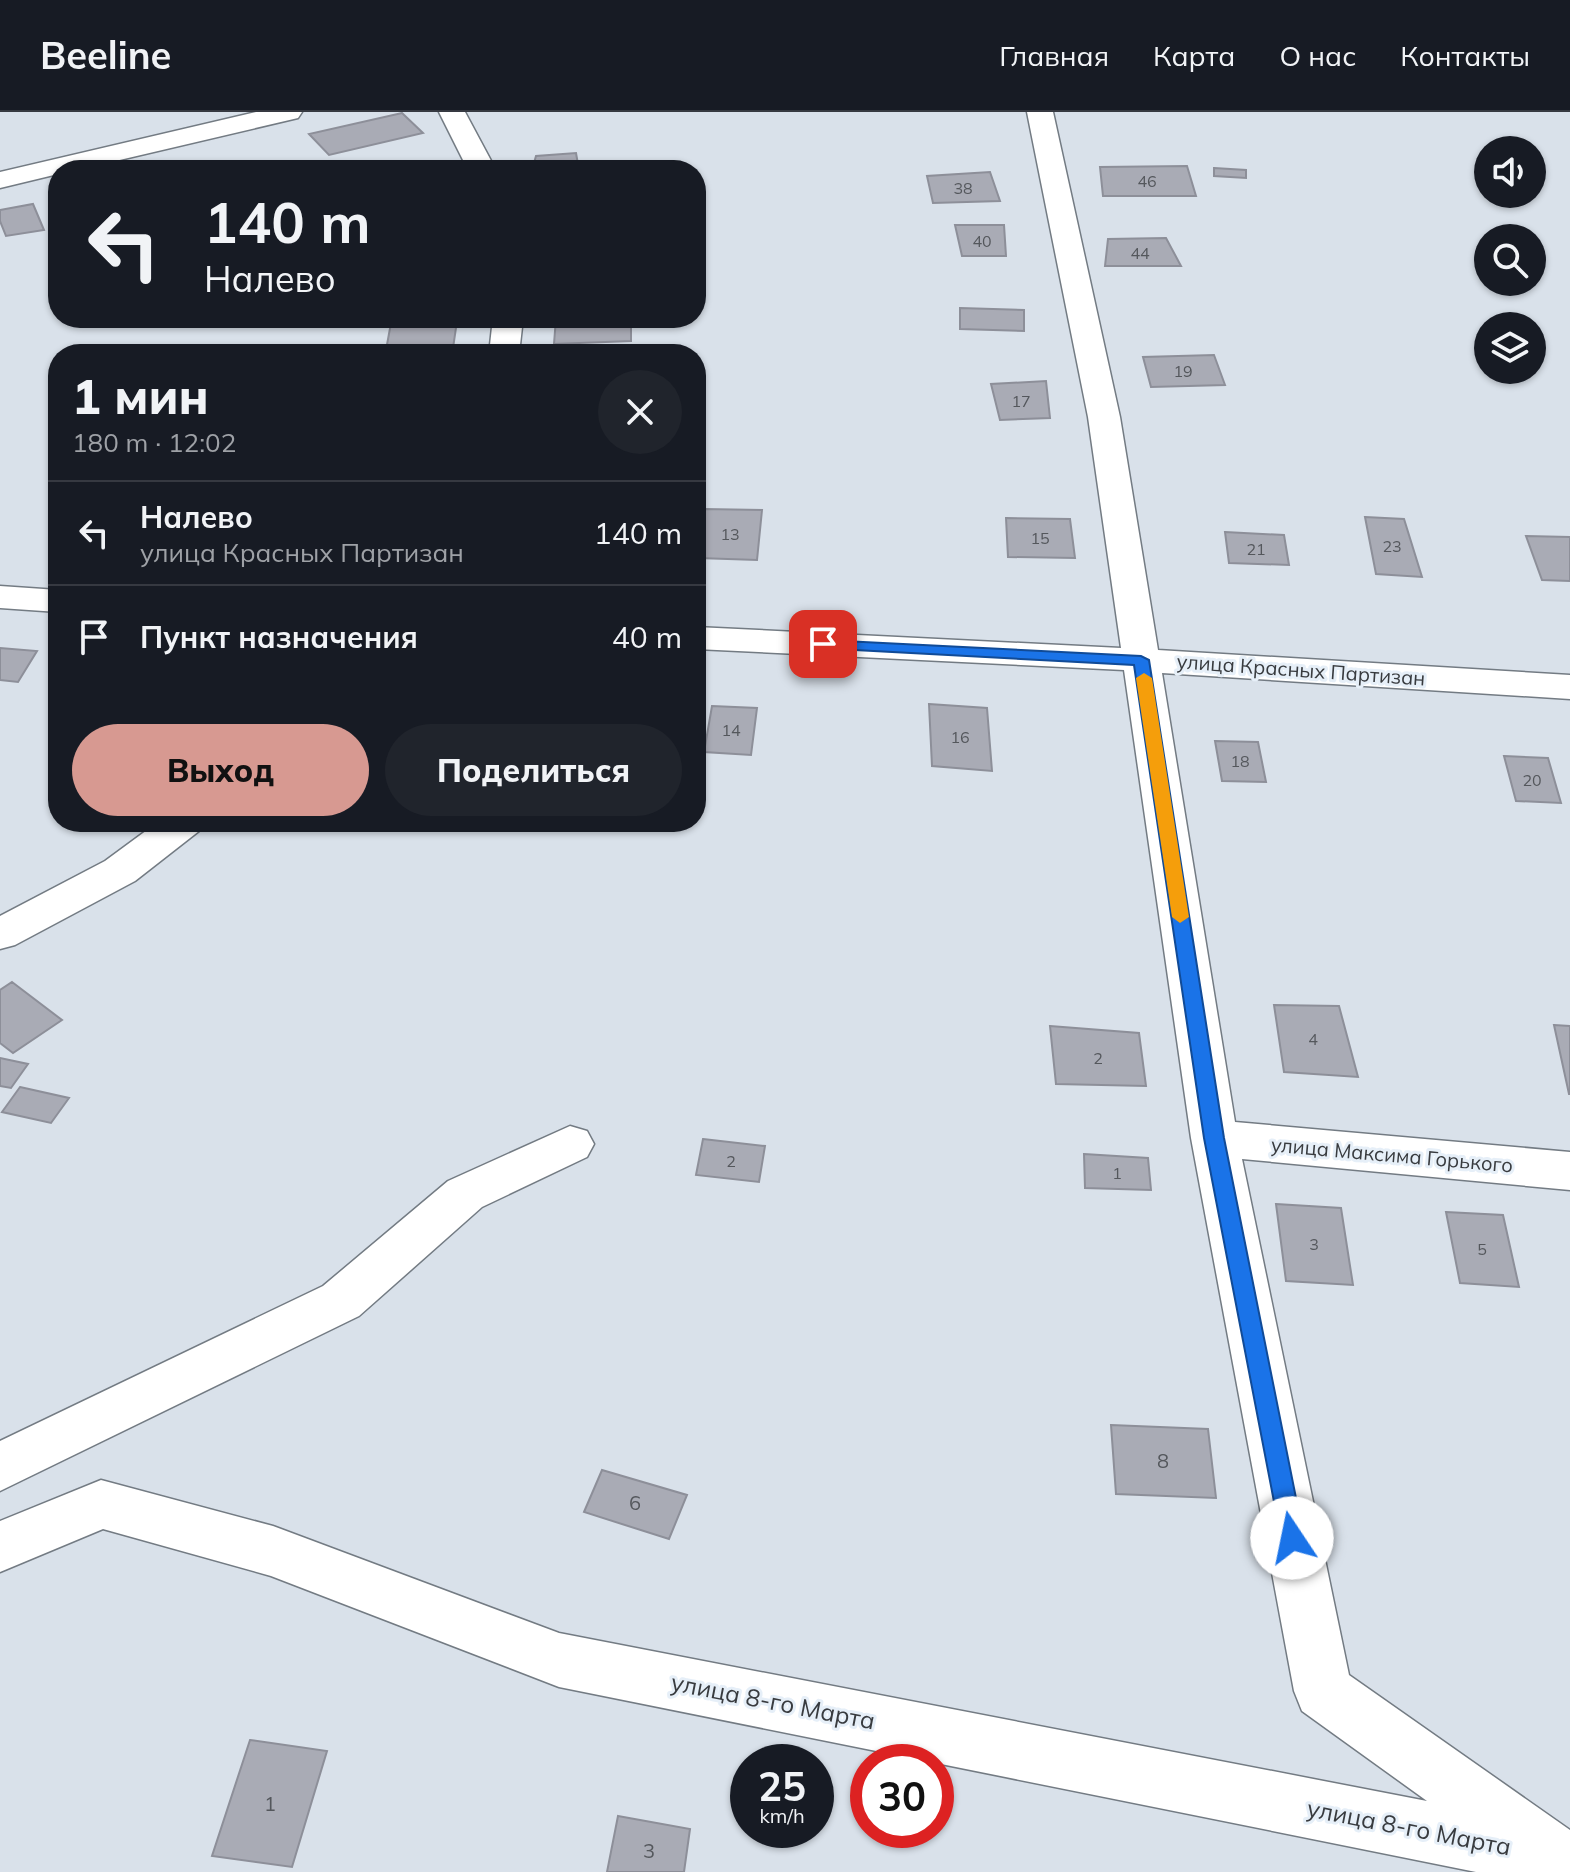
<!DOCTYPE html>
<html lang="ru">
<meta charset="utf-8">
<style>
:root{--surface:#171b24;--page:#20242c;--text:#f1f3f6;--muted:#9ea1a6;--line:#363941;--accent:#d79991}
body{margin:0;font-family:Mulish,sans-serif;background:var(--page);color:var(--text);height:100vh;display:flex;flex-direction:column;font-size:30px;white-space:nowrap}
*{box-sizing:border-box;margin:0}
p{font-size:26px;color:var(--muted)}
.icon{flex:none;width:44px;height:44px;fill:none;stroke:currentColor;stroke-width:2;stroke-linecap:round;stroke-linejoin:round}
.map{position:relative;flex:1;overflow:hidden}
.panel{position:absolute;left:48px;top:232px;width:658px;height:488px;display:flex;flex-direction:column;background:var(--surface);border-radius:32px;box-shadow:0 2px 6px #0004}
.panel>*{flex:none}
.hud{position:absolute;left:48px;top:48px;width:658px;height:168px;border-radius:32px;box-shadow:0 2px 6px #0004;background:#171b24;color:var(--text);overflow:hidden}
.buttons{position:absolute;left:1474px;top:24px;display:grid;gap:16px}
.buttons a{display:grid;place-items:center;width:72px;height:72px;border-radius:50%;background:var(--surface);box-shadow:0 2px 6px #0004;font-size:40px}
.speed{position:absolute;left:730px;top:1632px;display:flex;gap:16px;font-size:40px;font-weight:700;text-align:center}
.speed>*{display:grid;place-content:center;width:104px;height:104px;border-radius:50%;background:var(--surface);box-shadow:0 2px 6px #0004;line-height:1}
.speed small{font-size:20px;font-weight:400}
.speed .limit{border:12px solid #d22;background:#fff;color:#111}
.pin{position:absolute;display:grid;place-items:center;width:68px;height:68px;color:#fff;margin:-34px;border-radius:16px;box-shadow:0 4px 12px #0006}
.me{position:absolute;width:88px;margin:-44px;rotate:349deg;stroke-linejoin:round;filter:drop-shadow(0 0 6px #0008)}
.turn{display:flex;align-items:center;gap:28px;height:168px;padding:0 24px;font-size:36px}
.turn .icon{width:104px;height:104px;stroke-width:2.5}
.turn b{display:block;font-size:56px;line-height:68px}
.round{display:grid;place-items:center;flex:none;width:84px;height:84px;border-radius:42px;background:var(--page)}
.overview{display:flex;align-items:center;justify-content:space-between;height:136px;padding:0 24px}
h1{font-size:48px;font-weight:800;line-height:60px}
.primary-button{display:flex;gap:16px;margin-top:auto;padding:16px 24px}
.primary-button a{flex:1;height:92px;border-radius:48px;background:var(--accent);color:#111;font-size:32px;font-weight:800;line-height:92px;text-align:center}
.primary-button a+a{background:var(--page);color:var(--text)}
ul{padding:0;list-style:none}
li{display:flex;align-items:center;gap:24px;height:104px;padding:0 24px;border-top:2px solid var(--line)}
li div{flex:1}
li b{display:block;font-size:30px}
li em{font-style:normal}
header{display:flex;align-items:center;gap:48px;box-sizing:border-box;height:112px;padding:0 40px;background:var(--surface);border-bottom:2px solid var(--line)}
header strong{font-size:38px}
nav{display:flex;gap:44px;margin-inline-start:auto;font-size:28px}
.map>svg:first-child{display:block}
.building{fill:#a9abb5;stroke:#8d8f99;stroke-width:2}
.lines{fill:none;stroke-linecap:round;stroke-linejoin:round}
.minor-casing{stroke:#737b83;stroke-width:3}
.minor{fill:#fff;fill-rule:evenodd}
.route{fill:#1a73e8;stroke:#114b97;stroke-width:2}
.slow{fill:#f59e0b}
.labels{text-anchor:middle;stroke-width:6;stroke-linejoin:round;paint-order:stroke}
.number-label{font-size:16px;fill:#54575c}
.street-label{font-size:20px;fill:#383b3f;stroke:#e6eff8}
.near-number-label{font-size:20px;fill:#54575c}
.near-street-label{font-size:24px;fill:#383b3f;stroke:#e6eff8}
</style>
<header>
<strong>Beeline</strong>
<nav><a>Главная</a><a>Карта</a><a>О нас</a><a>Контакты</a></nav>
</header>
<div class="map">
<svg width="1570" height="1760" viewBox="0 0 1570 1760">
<rect width="100%" height="100%" fill="#d9e1ea"/>
<path class="building" d="M402,1L423,21L329,43L309,22Z
M576,41L579,58H532L536,44Z
M1187,54L1196,84H1103L1100,55Z
M1214,56L1246,58V66L1214,64Z
M990,60L1000,89L933,91L927,64Z
M33,92L44,118L6,124L0,109V98Z
M955,113H1004L1006,144H962Z
M1166,126L1181,154H1105L1108,127Z
M960,196L1024,198V219L960,217Z
M556,206H631V229L554,232Z
M457,209L453,236L386,238L391,211Z
M1214,243L1225,273L1151,275L1143,245Z
M1046,269L1050,306L1000,308L991,272Z
M704,397L762,398L757,448L698,446Z
M1365,405L1404,407L1422,465L1376,462Z
M1006,406L1070,407L1075,446L1008,445Z
M1225,420L1284,423L1289,453L1229,451Z
M1526,424L1570,425V469L1542,468Z
M0,536L37,539L18,570L0,568Z
M929,592L987,596L992,659L932,654Z
M712,594L757,596L751,643L704,640Z
M1215,629L1258,630L1266,670L1222,669Z
M1504,644L1548,646L1561,691L1516,689Z
M12,870L62,908L13,941L0,931V878Z
M1274,893L1339,894L1358,965L1284,960Z
M1554,913L1570,914V982H1569Z
M1050,914L1139,921L1146,974L1056,972Z
M0,946L28,952L11,976L0,974Z
M20,975L69,986L51,1011L2,1000Z
M703,1027L765,1034L759,1070L696,1063Z
M1084,1042L1148,1046L1151,1078L1085,1076Z
M1276,1092L1341,1096L1353,1173L1286,1169Z
M1446,1100L1503,1103L1519,1175L1460,1171Z
M1111,1313L1208,1317L1216,1386L1116,1382Z
M602,1358L687,1383L669,1427L584,1400Z
M250,1628L327,1639L292,1755L212,1744Z
M618,1704L690,1717L684,1760H607Z"/>
<g class="lines">
<defs>
<path id="minor" d="M256,0H302L298,6L77,58H58V62L0,76V60Z
M439,0H465L496,58H468Z
M1027,0H1053L1120,305L1158,538L1570,563V587L1162,561L1235,1010L1570,1040V1078L1242,1047L1349,1563L1570,1718V1760H1476L559,1575L271,1464L103,1417L0,1460V1409L101,1368L273,1414L559,1521L1427,1689L1302,1599L1294,1579L1191,1026L1124,558L696,537V515L1121,536L1088,305Z
M493,206H523L519,242H489Z
M0,474L58,478V500L0,496Z
M158,710H205L199,719L135,769L15,833L0,837V804L105,749Z
M570,1014L587,1019L594,1032L587,1045L482,1095L359,1204L0,1379V1329L323,1174L448,1069Z"/>
</defs>
<use href="#minor" class="minor-casing"/>
<use href="#minor" class="minor"/>
</g>
<path class="route" d="M823,528L1141,544L1149,548L1224,1026L1304,1426L1300,1433L1292,1436L1284,1433L1281,1426L1204,1026L1134,553L818,536L816,532Z"/>
<path class="slow" d="M1144,561L1152,566L1189,805L1180,811L1172,805L1136,566Z"/>
<g class="labels">
<g class="number-label">
<text x="1147" y="75">46</text>
<text x="963" y="82">38</text>
<text x="982" y="135">40</text>
<text x="1140" y="147">44</text>
<text x="1183" y="265">19</text>
<text x="1021" y="295">17</text>
<text x="730" y="428">13</text>
<text x="1040" y="432">15</text>
<text x="1392" y="440">23</text>
<text x="1256" y="443">21</text>
<text x="731" y="624">14</text>
<text x="960" y="631">16</text>
<text x="1240" y="655">18</text>
<text x="1532" y="674">20</text>
<text x="1313" y="933">4</text>
<text x="1098" y="952">2</text>
<text x="731" y="1055">2</text>
<text x="1117" y="1067">1</text>
<text x="1314" y="1138">3</text>
<text x="1482" y="1143">5</text>
</g>
<g class="street-label">
<text transform="translate(1301 558) rotate(4)" y="7">улица Красных Партизан</text>
<text transform="translate(1392 1043) rotate(5)" y="7">улица Максима Горького</text>
</g>
<g class="near-number-label">
<text x="1163" y="1356">8</text>
<text x="635" y="1398">6</text>
<text x="270" y="1699">1</text>
<text x="649" y="1746">3</text>
</g>
<g class="near-street-label">
<text transform="translate(773 1590) rotate(11)" y="8">улица 8-го Марта</text>
<text transform="translate(1409 1716) rotate(11)" y="8">улица 8-го Марта</text>
</g>
</g>
</svg>
<div class="buttons">
<a><svg class="icon" aria-label="sound" viewBox="0 0 24 24"><path d="M4 9h4l5-4v14l-5-4H4zM17 9q2 3 0 6"/></svg></a>
<a><svg class="icon" aria-label="search" viewBox="0 0 24 24"><circle cx="10" cy="10" r="6"/><path d="M15 15l6 6"/></svg></a>
<a><svg class="icon" aria-label="layers" viewBox="0 0 24 24"><path d="M12 4l9 5-9 5-9-5zM3 14l9 5 9-5"/></svg></a>
</div>
<div class="speed"><div>25<small>km/h</small></div><div class="limit">30</div></div>
<div class="pin" style="left:823px;top:532px;background:#d93025"><svg class="icon" aria-label="arrive" viewBox="0 0 24 24"><path d="M6 21V4h12l-3 4 3 4H6"/></svg></div>
<svg class="me" style="left:1292px;top:1426px" viewBox="-20 -20 40 40"><circle r="19" fill="#fff"/><path d="M0-13L10 11 0 6-10 11z" fill="#1a73e8"/></svg>
<div class="hud">
<div class="turn"><svg class="icon" aria-label="left" viewBox="0 0 24 24"><path d="M17 20v-9H6M10 6l-5 5 5 5"/></svg><div><b>140 m</b>Налево</div></div>
</div>
<section class="panel">
<div class="overview"><div><h1>1 мин</h1><p>180 m · 12:02</p></div><a class="round"><svg class="icon" aria-label="close" viewBox="0 0 24 24"><path d="M6 6l12 12M18 6L6 18"/></svg></a></div>
<ul>
<li><svg class="icon" aria-label="left" viewBox="0 0 24 24"><path d="M17 20v-9H6M10 6l-5 5 5 5"/></svg><div><b>Налево</b><p>улица Красных Партизан</p></div><em>140 m</em></li>
<li><svg class="icon" aria-label="arrive" viewBox="0 0 24 24"><path d="M6 21V4h12l-3 4 3 4H6"/></svg><div><b>Пункт назначения</b></div><em>40 m</em></li>
</ul>
<div class="primary-button"><a>Выход</a><a>Поделиться</a></div>
</section>
</div>
